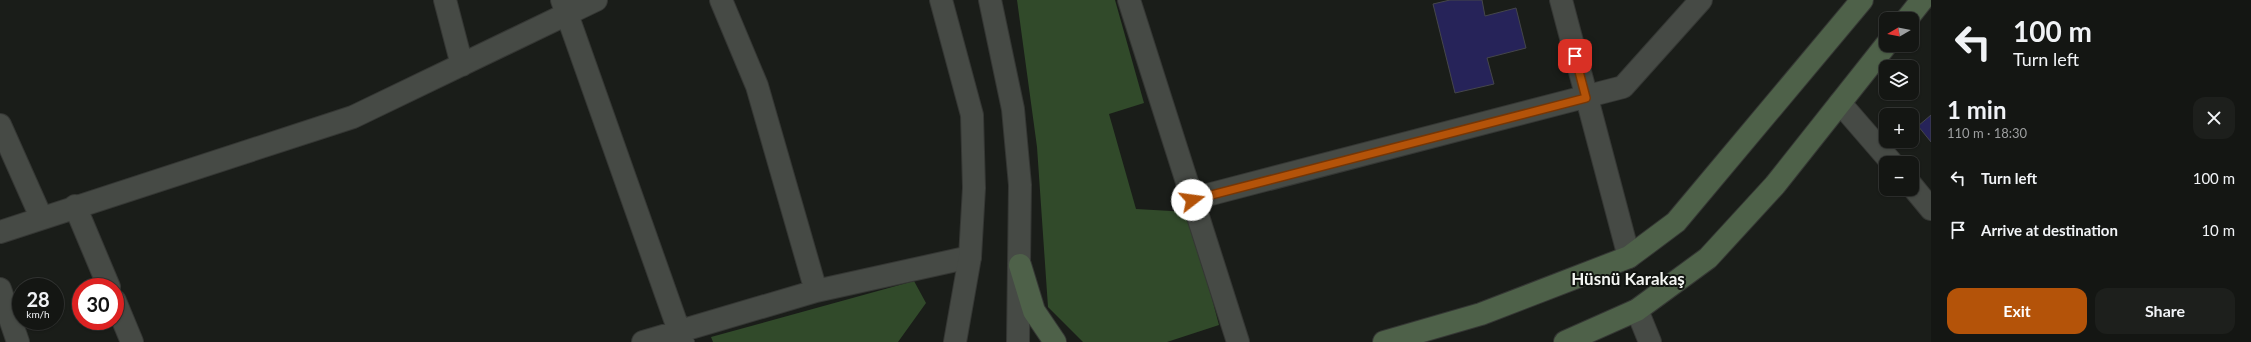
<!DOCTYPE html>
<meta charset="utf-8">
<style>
:root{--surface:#141613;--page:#1d1f1c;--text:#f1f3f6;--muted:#9d9fa0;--line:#333533;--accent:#b45309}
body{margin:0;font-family:Lato,sans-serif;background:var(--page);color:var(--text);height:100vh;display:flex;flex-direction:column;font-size:15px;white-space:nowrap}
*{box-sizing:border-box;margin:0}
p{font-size:13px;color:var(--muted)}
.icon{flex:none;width:22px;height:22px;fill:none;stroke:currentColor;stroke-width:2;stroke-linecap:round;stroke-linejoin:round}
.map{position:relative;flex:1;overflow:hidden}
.side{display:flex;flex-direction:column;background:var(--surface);width:320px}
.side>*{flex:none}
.guide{background:#141613;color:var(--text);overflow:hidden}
.needle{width:26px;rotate:260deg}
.fabs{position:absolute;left:1879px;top:12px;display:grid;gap:8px}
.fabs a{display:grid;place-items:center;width:40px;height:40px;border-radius:8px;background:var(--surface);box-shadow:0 1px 3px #0004,0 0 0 1px var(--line);font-size:20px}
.speed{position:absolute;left:12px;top:278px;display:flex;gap:8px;font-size:20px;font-weight:700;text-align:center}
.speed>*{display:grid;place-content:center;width:52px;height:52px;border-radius:50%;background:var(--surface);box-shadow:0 1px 3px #0004,0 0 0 1px var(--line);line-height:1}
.speed small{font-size:10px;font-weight:400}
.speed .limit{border:6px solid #d22;background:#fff;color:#111}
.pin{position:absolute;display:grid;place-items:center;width:34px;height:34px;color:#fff;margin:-17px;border-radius:8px;box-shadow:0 2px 6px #0006}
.me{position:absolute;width:44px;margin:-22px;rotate:75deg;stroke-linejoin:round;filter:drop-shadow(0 0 3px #0008)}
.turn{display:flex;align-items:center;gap:14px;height:84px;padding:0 16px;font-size:18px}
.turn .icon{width:52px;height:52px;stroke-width:2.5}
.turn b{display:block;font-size:28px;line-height:34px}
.round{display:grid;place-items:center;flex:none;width:42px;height:42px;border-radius:12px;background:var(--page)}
.head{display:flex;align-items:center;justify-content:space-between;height:68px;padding:0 16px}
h1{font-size:24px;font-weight:700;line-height:30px}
.action{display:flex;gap:8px;margin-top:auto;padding:8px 16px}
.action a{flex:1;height:46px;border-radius:12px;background:var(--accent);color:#fff;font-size:16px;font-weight:700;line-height:46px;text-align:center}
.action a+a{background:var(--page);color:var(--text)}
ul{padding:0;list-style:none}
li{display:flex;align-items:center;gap:12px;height:52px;padding:0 16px}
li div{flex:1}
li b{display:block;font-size:15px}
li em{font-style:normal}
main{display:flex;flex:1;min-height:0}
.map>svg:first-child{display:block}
.green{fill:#314a2a}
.building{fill:#262359;stroke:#45464b}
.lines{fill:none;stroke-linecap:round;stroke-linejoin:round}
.minor-casing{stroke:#353734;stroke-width:24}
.tertiary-casing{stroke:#353734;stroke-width:24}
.secondary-casing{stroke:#353734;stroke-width:24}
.minor{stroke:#464a45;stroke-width:22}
.tertiary{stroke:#464a45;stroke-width:22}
.secondary{stroke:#4e6149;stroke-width:22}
.route-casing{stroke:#753606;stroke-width:10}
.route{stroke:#b45309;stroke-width:7}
.labels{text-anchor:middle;stroke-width:4;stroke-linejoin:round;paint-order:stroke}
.district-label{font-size:17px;font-weight:bold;fill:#f3f5f2;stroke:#111410}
</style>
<main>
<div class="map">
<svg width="1931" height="342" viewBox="0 0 1931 342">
<rect width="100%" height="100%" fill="#1a1d19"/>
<path class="green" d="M1017,0H1115L1144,103L1109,114L1136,209L1189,212L1219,325L1167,342H1083L1048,307L1037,147Z
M914,281L926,303L898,342H713L711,337Z"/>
<path class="building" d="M1450,0H1482L1485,16L1516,8L1526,48L1487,58L1494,84L1455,93L1433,4Z
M1931,115V142L1918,126Z"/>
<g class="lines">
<defs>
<path id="minor" d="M445,0L462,65
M562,0L683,342
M721,0L757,86L816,291
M1129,0L1238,342
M1561,0L1629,257
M1840,103L1892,163
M0,125L41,217
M1912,186L1931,209
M1192,199L1623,87L1701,0
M75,206L109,287
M0,232L353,117L596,0
M0,289L18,342
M115,301L132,342
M1637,310L1650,342
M643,342L816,291L970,257"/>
<path id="tertiary" d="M941,0L972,115L974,188L970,257L955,342
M990,0L1013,109L1020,185L1018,342"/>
<path id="secondary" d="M1907,19L1922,0
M1020,265L1034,311L1055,342
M1384,342L1481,314L1629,257L1676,222L1862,0
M1565,342L1637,310L1708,258L1775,185L1886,45"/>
</defs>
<use href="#minor" class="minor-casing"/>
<use href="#tertiary" class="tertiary-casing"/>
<use href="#secondary" class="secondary-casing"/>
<use href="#minor" class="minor"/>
<use href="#tertiary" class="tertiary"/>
<use href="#secondary" class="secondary"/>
</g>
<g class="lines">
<defs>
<path id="route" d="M1192,200L1586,98L1575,56"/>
</defs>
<use href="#route" class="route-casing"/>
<use href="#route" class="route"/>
</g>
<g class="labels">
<g class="district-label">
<text x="1628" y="285">Hüsnü Karakaş</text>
</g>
</g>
</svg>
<div class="fabs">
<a><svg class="needle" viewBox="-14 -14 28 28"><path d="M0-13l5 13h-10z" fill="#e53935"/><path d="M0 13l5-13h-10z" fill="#9d9fa0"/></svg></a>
<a><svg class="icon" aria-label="layers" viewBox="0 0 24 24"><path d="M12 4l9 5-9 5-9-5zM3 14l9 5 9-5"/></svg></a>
<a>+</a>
<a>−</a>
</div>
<div class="speed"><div>28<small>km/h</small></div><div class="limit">30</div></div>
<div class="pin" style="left:1575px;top:56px;background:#d93025"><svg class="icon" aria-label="arrive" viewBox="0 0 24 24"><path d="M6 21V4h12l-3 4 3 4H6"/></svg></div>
<svg class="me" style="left:1192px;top:200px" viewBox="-20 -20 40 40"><circle r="19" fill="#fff"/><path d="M0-13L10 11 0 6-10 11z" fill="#b45309"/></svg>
</div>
<section class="side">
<div class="guide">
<div class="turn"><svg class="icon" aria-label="left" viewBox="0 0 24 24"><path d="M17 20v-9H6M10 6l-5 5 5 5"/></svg><div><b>100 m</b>Turn left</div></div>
</div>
<div class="head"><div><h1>1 min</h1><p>110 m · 18:30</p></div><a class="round"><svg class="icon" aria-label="close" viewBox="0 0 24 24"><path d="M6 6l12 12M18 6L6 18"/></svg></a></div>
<ul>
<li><svg class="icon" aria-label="left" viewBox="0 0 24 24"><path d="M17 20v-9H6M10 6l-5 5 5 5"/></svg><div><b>Turn left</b></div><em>100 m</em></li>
<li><svg class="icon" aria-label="arrive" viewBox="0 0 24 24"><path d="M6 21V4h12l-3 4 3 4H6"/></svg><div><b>Arrive at destination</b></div><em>10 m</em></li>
</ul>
<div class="action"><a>Exit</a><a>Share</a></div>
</section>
</main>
